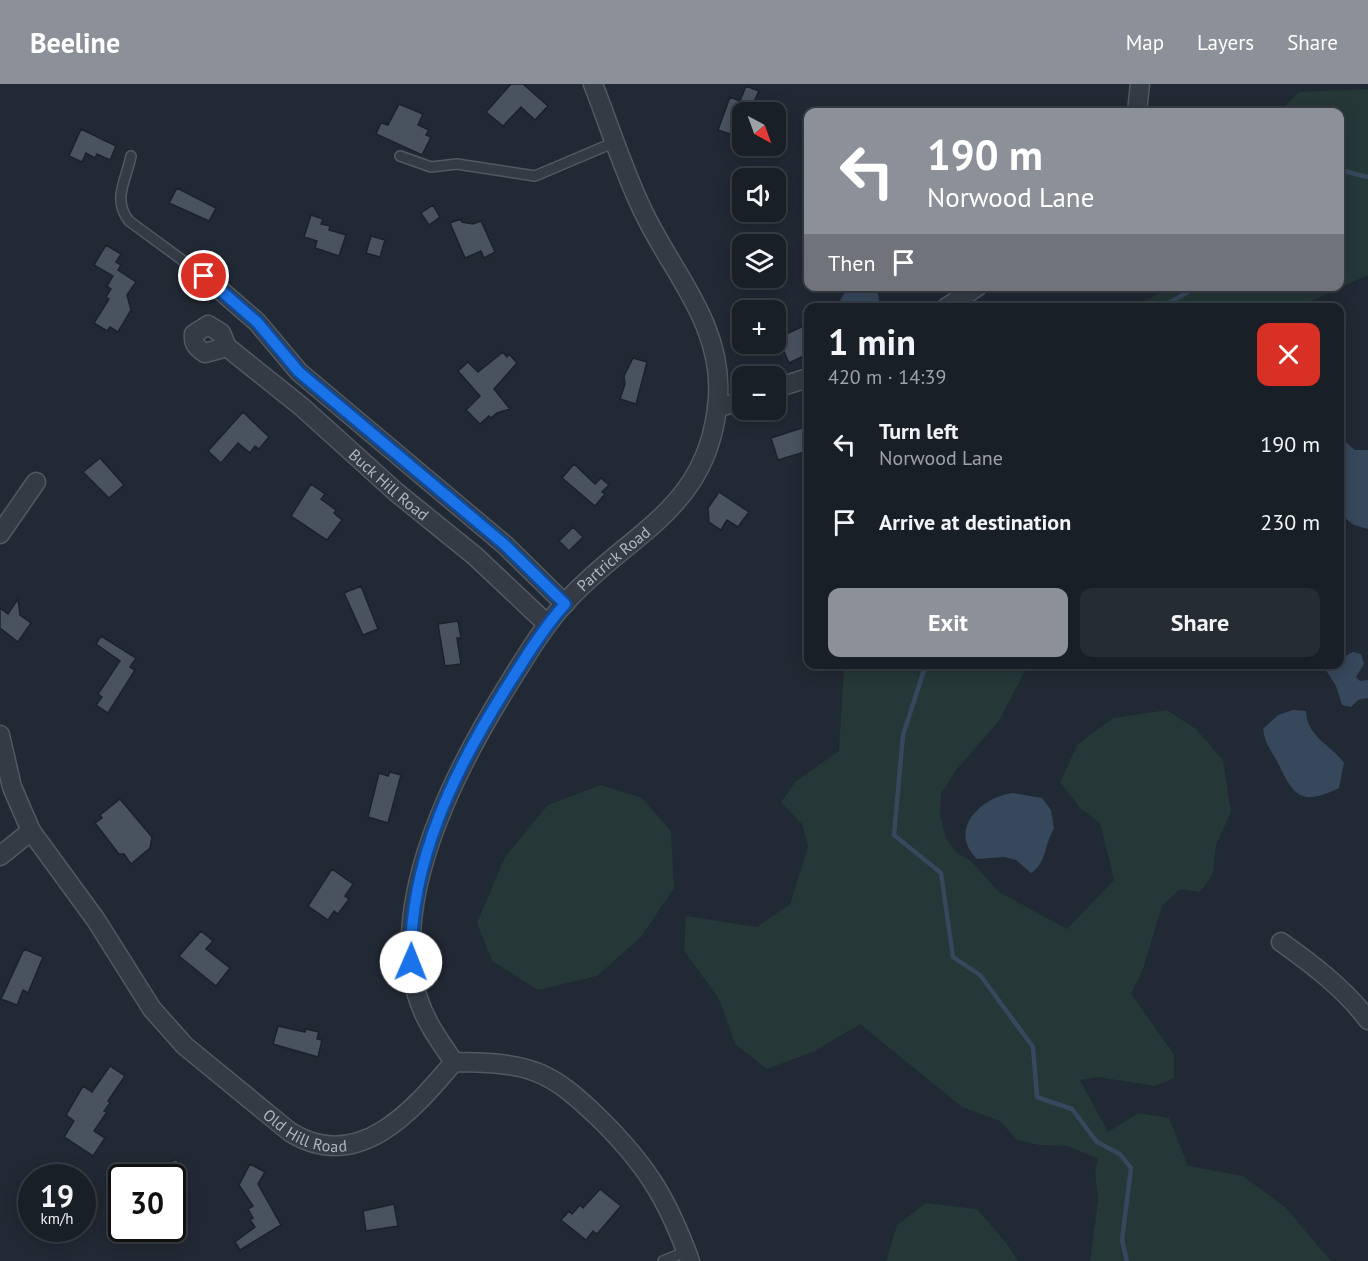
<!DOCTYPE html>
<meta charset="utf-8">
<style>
:root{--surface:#191f27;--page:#262c33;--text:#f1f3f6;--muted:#9fa2a7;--line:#373d44;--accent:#8c9099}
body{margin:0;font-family:"PT Sans",sans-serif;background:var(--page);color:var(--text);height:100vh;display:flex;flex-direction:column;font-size:22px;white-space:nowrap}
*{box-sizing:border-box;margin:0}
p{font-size:20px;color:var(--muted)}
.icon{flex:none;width:33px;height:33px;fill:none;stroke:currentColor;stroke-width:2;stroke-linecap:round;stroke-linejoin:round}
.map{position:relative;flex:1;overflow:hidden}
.panel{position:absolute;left:804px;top:219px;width:540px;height:366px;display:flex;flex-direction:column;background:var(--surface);border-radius:12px;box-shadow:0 3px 15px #0003,0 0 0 2px var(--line)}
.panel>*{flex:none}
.top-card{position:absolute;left:804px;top:24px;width:540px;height:183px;border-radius:12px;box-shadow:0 3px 15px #0003,0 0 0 2px var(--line);background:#8c9099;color:#fff;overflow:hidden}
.needle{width:39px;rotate:139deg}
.fabs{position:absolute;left:732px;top:18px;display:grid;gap:12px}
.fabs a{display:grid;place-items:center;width:54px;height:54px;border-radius:12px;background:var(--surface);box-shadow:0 3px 15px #0003,0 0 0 2px var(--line);font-size:30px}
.speed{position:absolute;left:18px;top:1080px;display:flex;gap:12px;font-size:30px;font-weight:700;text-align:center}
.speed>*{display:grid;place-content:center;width:78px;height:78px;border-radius:50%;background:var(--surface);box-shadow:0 3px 15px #0003,0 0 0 2px var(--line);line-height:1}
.speed small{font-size:15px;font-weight:400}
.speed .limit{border:3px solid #111;border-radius:9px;background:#fff;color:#111}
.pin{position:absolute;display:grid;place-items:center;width:51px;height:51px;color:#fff;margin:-26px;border:3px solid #fff;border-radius:50%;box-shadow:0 2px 6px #0007}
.me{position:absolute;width:66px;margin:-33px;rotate:1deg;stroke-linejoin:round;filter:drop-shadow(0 0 4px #0008)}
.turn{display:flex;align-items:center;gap:21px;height:126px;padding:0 24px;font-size:27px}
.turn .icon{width:78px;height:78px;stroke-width:2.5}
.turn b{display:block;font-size:42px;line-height:51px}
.then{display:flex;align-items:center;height:57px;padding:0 24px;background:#0003;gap:12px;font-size:22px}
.round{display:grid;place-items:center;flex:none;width:63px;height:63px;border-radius:12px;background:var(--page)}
.overview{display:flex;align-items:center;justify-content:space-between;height:102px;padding:0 24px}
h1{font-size:36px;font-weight:700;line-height:45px}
.action{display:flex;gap:12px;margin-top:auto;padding:12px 24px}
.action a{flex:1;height:69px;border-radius:12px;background:var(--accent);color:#fff;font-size:24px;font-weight:700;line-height:69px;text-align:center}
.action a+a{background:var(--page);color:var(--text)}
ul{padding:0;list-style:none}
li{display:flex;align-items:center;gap:18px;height:78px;padding:0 24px}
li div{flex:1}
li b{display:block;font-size:22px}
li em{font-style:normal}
header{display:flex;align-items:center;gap:36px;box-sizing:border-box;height:84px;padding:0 30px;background:var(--accent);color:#fff}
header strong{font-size:28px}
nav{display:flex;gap:33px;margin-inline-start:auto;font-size:21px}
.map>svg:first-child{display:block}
.green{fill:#253737}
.water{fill:#37475c}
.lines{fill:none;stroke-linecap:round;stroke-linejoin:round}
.stream{stroke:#37475c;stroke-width:4.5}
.building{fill:#495360;stroke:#1b222b;stroke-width:1.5}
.service-casing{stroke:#515963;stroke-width:12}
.minor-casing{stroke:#515963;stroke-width:21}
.service{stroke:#343b45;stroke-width:9}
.minor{stroke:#343b45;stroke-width:18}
.route-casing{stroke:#114b97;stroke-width:15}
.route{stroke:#1a73e8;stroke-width:10}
.labels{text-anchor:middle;stroke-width:4.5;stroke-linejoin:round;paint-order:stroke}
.street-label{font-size:16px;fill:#aeb6c2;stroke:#192029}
</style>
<header>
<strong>Beeline</strong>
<nav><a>Map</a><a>Layers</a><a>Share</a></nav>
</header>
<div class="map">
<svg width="1368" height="1177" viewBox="0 0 1368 1177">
<rect width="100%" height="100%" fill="#212934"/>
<path class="green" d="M1368,5V191L1297,223H1137L1168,203L1340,202V28H1279L1299,8Z
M844,581H1028L999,637L956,686L941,710L940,732L946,754L957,769L971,777L999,808L1067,845L1114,796L1100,739L1080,724L1060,698L1078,660L1113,634L1167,626L1196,645L1223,676L1231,728L1216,761L1213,790L1200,808L1180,805L1162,822L1143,885L1131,910L1174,970V994L1155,1002L1098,993L1080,996L1108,1048L1138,1029L1169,1034L1188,1082L1243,1092L1285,1123L1331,1177H1090L1098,1117L1095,1087L1098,1075L1068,1062L1039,1061L1017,1056L1000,1037L962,1023L860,940L815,967L767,985L735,960L719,915L684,867L686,832L757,843L790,820L808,763L802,740L781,718L795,698L839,667Z
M601,701L642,714L671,747L674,804L641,853L597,892L538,906L492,877L477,839L505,773L548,721Z
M926,1119L977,1125L1007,1160L1018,1177H886L897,1141Z"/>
<path class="water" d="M847,203H877L880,223H837Z
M1340,353L1355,366H1368V445L1354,441L1340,430Z
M1353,568L1361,570L1364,580L1356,593L1360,597L1368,596V614L1358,616L1351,623L1342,621L1336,602L1324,583L1340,580V575Z
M1293,626L1306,627C1307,654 1331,660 1344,679L1339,704C1302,722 1294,713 1278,679C1271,666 1265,660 1263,645L1278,631Z
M1013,709L1042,714L1051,726L1054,745C1045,758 1046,781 1031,789L1016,776L1004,773L977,775C947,746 981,713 1013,709Z"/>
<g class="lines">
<path class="stream" d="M1340,90L1344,87L1368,93
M1156,224L1169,219L1198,202
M926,580L903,651L894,751L941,789L953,873L980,891L1033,963L1037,1013L1072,1025L1097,1058L1120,1070L1131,1084L1122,1156L1127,1177"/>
</g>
<path class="building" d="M511,0H523L548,22L535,36L521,23L503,42L486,28Z
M746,2L759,7L752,22L742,18V33L738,46L732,44L730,50L718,46L730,13L740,17Z
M399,20L423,30L418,41L429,46L426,51L431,53L422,71L376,50L381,39L388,41Z
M81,45L116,62L110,76L97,70L95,74L86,69L82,78L69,72Z
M177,104L216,124L209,137L169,119Z
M433,121L440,133L429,141L421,129Z
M311,131L323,135L321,140L330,142L329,146L346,151L339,172L315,164L317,157L304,153Z
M461,135L462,138L473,140L481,137L495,168L484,174L481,167L465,174L450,139Z
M371,152L385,156L380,173L366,169Z
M106,161L121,170L116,178L121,181L118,186L136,198L127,211L131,226L118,248L110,243L107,247L94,239L109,215L106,213L111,205L107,202L113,192L94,181Z
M808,240V270L789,279L779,256L787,252L786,250Z
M503,268L507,273L509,270L517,279L494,305L510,325L497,329L491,334L489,332L480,340L466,326L480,312L458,287L468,278L478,288Z
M633,274L647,278L636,320L620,315L625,300L624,292Z
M243,328L269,353L259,365L255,362L250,369L238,359L221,379L208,367Z
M808,342V367L778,376L771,354Z
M100,374L124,401L109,414L83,388Z
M574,380L595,400L601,394L609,401L602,408L605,410L595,422L562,394Z
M311,400L325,410L321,415L336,426L334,429L342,436L327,456L291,432Z
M719,408L749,428L738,443L727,436L721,446L709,438L708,424Z
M573,443L583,453L569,467L559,457Z
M361,502L378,545L363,551L344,509Z
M18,515L20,531L31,539L18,558L0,544V524L8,530Z
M458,537L461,554H457L461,580L445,582L438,540Z
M101,552L136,574L130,583L135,586L108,629L96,621L102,613L98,610L120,577L96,560Z
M390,688L401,691L388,739L368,733L379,689L388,692Z
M120,715L152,753L150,764L131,780L124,770H119L95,739L102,734L100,731Z
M332,785L353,800L345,812L349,815L338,830L334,827L328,836L308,822Z
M201,847L213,857L206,865L230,884L216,902L179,872Z
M24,865L43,873L28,909L23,906L17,921L1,915Z
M278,942L305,948L306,945L319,948L317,955L322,956L318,973L273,960Z
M110,982L125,992L108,1017L110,1019L104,1027L107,1028L94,1047L105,1054L93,1072L64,1053L74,1037L66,1031L83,1002L92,1008Z
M174,1076H177L188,1091L172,1102V1094H150Z
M250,1080L265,1088L258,1100L281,1141L240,1166L235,1158L255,1143L250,1136L253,1134L248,1125L253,1122L239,1101Z
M600,1105L621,1122L597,1150L593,1147L586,1156L561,1136L569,1127L572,1130L580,1121L583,1124Z
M394,1120L398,1142L366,1147L363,1127Z"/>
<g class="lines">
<defs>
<path id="service" d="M131,72C126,97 112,115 129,137L204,192
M400,72L431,83L457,80L535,92L615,58
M663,1177L687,1167"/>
<g id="minor">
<path d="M1137,28L1140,0"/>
<path d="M204,192L257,238L299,288L505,461L565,520"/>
<path d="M946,224L978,202"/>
<path id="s1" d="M227,263L205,269C197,264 193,260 194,250L208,241L221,249L227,263L302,323L396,408L475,472L547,540"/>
<path d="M776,304L808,294"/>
<path d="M717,323L742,318"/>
<path d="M0,450L36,398"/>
<path id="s2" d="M0,651L12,703L31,747L96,836L152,925L185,962L290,1048C359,1091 414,1025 454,978C482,979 510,978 536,988C560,997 579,1015 598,1033C646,1080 667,1114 690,1177"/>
<path d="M0,772L31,747"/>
<path d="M1281,858C1312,880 1345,905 1368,936"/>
<path id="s3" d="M454,978C435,951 418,927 413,893C398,796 458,681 508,601C526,572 543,543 566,518C629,448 710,426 718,314C723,239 671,188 642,125C623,85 609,41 593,0"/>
</g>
</defs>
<use href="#service" class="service-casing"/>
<use href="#minor" class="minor-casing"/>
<use href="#service" class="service"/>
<use href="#minor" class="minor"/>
</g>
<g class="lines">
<defs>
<path id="route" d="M204,192L257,238L299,288L505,461L565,520C542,546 524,576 505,606C454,687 409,779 411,878"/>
</defs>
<use href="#route" class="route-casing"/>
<use href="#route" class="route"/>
</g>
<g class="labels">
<g class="street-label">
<text dy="6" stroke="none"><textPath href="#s1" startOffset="306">Buck Hill Road</textPath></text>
<text dy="6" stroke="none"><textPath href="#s3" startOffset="574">Partrick Road</textPath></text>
<text dy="6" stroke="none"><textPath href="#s2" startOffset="516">Old Hill Road</textPath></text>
</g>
</g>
</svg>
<div class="fabs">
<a><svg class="needle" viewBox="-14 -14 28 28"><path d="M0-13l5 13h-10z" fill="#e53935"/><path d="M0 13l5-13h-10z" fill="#9fa2a7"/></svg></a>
<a><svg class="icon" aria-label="sound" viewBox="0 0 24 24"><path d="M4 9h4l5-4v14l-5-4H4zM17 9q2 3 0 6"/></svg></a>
<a><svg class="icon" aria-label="layers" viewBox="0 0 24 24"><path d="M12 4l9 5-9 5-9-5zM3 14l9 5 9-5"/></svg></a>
<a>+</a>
<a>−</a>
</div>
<div class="speed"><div>19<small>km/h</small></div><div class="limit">30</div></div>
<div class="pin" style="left:204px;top:192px;background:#d93025"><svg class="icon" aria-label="arrive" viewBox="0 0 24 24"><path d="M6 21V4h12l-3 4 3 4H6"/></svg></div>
<svg class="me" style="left:411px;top:878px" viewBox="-20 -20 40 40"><circle r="19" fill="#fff"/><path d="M0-13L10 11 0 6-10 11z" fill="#1a73e8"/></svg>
<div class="top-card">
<div class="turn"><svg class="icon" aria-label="left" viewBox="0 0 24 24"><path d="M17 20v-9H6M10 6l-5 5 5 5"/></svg><div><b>190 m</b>Norwood Lane</div></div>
<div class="then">Then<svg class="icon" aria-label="arrive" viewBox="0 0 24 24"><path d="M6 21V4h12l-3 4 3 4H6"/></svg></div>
</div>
<section class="panel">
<div class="overview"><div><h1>1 min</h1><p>420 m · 14:39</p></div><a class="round" style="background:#d93025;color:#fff"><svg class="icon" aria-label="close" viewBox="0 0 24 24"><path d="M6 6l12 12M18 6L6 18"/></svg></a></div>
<ul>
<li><svg class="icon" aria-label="left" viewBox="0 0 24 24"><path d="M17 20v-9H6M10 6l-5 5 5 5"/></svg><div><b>Turn left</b><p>Norwood Lane</p></div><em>190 m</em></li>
<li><svg class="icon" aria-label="arrive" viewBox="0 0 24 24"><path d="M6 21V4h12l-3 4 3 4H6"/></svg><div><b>Arrive at destination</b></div><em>230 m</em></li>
</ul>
<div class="action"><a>Exit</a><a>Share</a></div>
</section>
</div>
